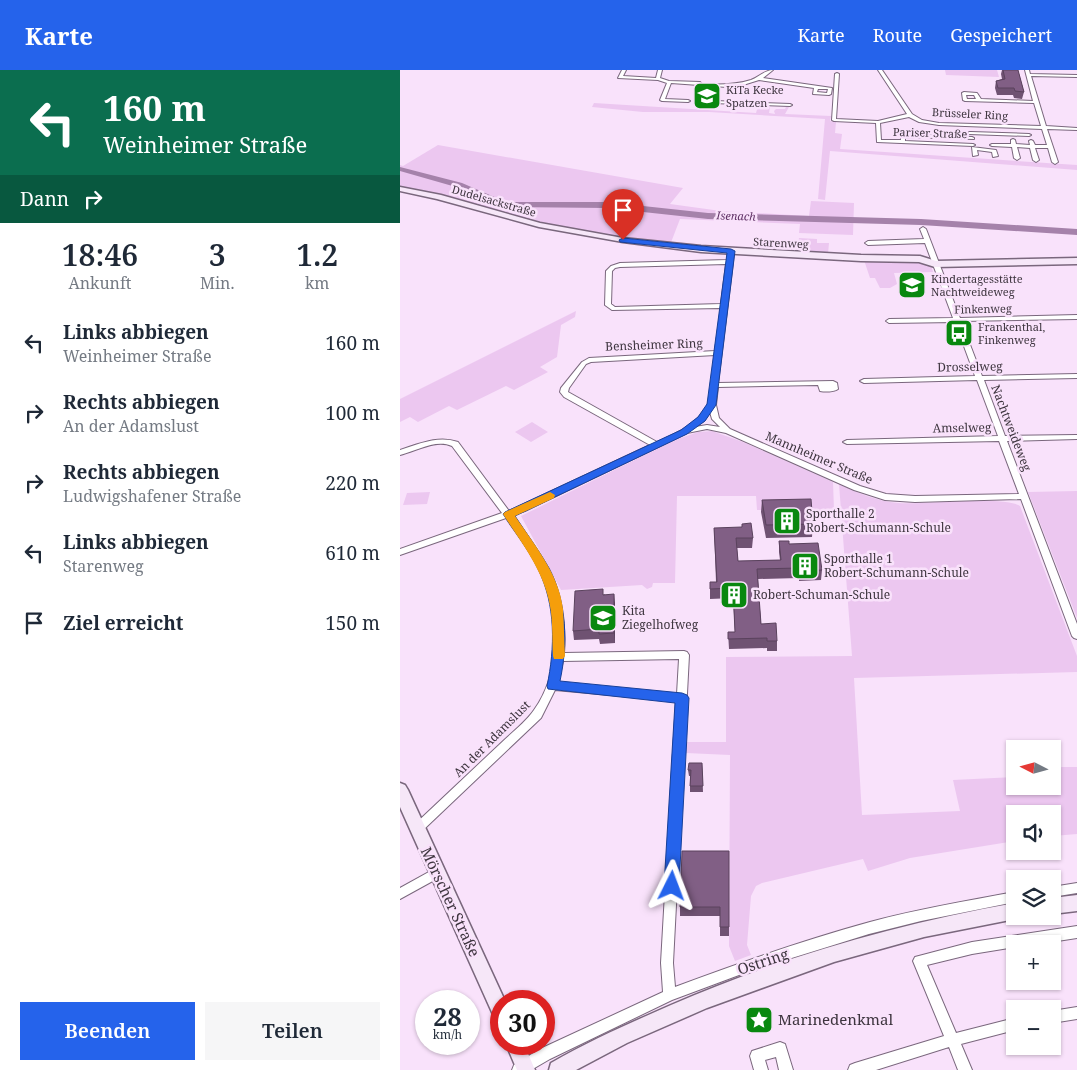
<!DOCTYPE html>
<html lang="de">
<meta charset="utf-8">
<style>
:root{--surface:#fff;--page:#f6f6f7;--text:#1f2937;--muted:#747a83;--accent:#2563eb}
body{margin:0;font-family:"Noto Serif",serif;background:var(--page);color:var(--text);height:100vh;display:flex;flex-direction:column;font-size:19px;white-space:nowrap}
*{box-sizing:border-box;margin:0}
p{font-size:16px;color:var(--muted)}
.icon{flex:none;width:28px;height:28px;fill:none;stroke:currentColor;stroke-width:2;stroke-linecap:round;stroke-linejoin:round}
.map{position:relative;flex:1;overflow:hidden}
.panel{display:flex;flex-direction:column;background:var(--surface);width:400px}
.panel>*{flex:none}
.top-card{background:#0b6e4f;color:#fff;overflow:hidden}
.needle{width:32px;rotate:276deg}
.controls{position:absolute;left:606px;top:670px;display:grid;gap:10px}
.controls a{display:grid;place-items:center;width:55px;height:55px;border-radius:0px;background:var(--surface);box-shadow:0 1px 4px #0004;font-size:25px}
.speed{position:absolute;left:15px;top:920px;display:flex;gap:10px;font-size:25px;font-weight:700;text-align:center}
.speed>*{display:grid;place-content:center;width:65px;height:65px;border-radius:50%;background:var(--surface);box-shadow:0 1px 4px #0004;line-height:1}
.speed small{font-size:12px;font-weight:400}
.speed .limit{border:8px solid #d22;background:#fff;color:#111}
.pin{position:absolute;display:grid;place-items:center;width:42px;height:42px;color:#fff;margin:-51px -21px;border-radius:50% 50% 50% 0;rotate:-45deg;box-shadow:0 0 5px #0007}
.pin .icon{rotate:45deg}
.me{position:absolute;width:55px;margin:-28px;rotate:3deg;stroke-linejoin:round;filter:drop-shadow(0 0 4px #0008)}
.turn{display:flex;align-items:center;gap:18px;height:105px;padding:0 20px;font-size:22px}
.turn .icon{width:65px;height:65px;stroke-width:2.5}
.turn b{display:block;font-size:35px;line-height:42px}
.then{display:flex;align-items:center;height:48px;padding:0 20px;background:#0003;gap:10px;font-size:19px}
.eta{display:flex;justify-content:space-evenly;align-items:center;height:85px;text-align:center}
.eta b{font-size:30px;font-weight:600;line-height:35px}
.action{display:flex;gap:10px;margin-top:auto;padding:10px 20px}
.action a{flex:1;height:58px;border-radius:0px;background:var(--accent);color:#fff;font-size:20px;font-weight:600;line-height:58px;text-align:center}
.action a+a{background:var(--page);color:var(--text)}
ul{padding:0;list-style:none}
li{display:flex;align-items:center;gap:15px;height:70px;padding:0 20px}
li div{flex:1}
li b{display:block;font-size:19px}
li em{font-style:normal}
header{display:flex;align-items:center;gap:30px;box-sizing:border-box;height:70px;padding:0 25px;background:var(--accent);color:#fff}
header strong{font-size:24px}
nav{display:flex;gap:28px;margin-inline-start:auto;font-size:18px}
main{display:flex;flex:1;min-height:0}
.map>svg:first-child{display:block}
.green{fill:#ecc7f0}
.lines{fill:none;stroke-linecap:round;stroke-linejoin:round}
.river{fill:#a582aa;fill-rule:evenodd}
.street-casing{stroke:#7a677d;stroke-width:2}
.secondary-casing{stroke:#7a677d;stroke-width:3}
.street{fill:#fff;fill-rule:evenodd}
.secondary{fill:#f6e7f8;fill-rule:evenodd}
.wall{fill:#6f5272}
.shaded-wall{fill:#5a425d}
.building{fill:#815f85;stroke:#5a425d}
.route{fill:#2563eb;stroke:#184099}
.slow{fill:#f59e0b}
.labels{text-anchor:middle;stroke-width:5;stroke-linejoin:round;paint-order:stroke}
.far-poi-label{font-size:11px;fill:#3e353f;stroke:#f9e2fb;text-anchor:start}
.far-street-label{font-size:11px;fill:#3e353f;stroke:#f9e2fb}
.far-water-label{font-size:11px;font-style:italic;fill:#5f3065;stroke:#f9e2fb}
.street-label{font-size:12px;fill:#3e353f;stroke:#f9e2fb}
.poi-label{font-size:12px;fill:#3e353f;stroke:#f9e2fb;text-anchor:start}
.near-street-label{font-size:15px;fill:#3e353f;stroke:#f9e2fb}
.near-poi-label{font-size:15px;fill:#3e353f;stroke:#f9e2fb;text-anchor:start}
</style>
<header>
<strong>Karte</strong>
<nav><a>Karte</a><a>Route</a><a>Gespeichert</a></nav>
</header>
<main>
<section class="panel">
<div class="top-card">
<div class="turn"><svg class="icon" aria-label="left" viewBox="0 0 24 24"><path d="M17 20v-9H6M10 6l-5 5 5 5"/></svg><div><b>160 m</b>Weinheimer Straße</div></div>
<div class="then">Dann<svg class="icon" aria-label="right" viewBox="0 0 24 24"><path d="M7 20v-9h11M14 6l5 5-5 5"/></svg></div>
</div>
<div class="eta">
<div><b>18:46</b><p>Ankunft</p></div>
<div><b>3</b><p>Min.</p></div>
<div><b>1.2</b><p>km</p></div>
</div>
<ul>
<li><svg class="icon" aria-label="left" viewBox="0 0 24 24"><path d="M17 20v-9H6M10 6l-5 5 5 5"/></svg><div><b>Links abbiegen</b><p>Weinheimer Straße</p></div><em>160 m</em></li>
<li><svg class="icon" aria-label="right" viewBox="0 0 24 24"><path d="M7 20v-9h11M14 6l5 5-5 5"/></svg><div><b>Rechts abbiegen</b><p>An der Adamslust</p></div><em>100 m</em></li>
<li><svg class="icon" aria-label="right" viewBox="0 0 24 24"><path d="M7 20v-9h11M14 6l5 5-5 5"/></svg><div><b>Rechts abbiegen</b><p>Ludwigshafener Straße</p></div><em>220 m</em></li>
<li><svg class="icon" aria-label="left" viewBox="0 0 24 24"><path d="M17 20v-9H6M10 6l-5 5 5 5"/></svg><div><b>Links abbiegen</b><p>Starenweg</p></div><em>610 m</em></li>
<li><svg class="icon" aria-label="arrive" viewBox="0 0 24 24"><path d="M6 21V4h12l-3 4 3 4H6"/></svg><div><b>Ziel erreicht</b></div><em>150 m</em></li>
</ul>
<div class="action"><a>Beenden</a><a>Teilen</a></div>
</section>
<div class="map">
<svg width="677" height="1000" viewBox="0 0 677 1000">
<rect width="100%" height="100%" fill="#f9e2fb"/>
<path class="green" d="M545,0H597L599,7L546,5Z
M194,33L356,43L358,36L370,37L369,43L375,44L374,41L376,39H385L386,37H389L385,44L431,46L430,51L436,52L435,63L442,64L440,79L677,95V100L430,81L425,130L418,129L425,49L309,42H243L192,37Z
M38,75L283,118L270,134L321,141L409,146L411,131L454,133L453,165L399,163L400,154L280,149L270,175L156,157L39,124L0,117V95L3,96Z
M399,168L417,169V173H429L428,184L397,183Z
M464,190L524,192L531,195L533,202L494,203L497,214L490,218H480L475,208H470Z
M176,241L175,247L161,255L157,287L140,297L148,302L114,320L106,316L57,340L49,336L18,352L10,347L0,352V329Z
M132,352L148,362L131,372L115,362Z
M312,361L343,372L433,412L434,440H357L356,426H277L275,513H253L252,517L247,519L242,515L161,520L121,446L275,370L298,362Z
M439,414C458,423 477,431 498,433C524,435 603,425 620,436L677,586V602L454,608L462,745L560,741L553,710L615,707V716H652L653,700L662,697H677V764L653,766L652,744H615V771L510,788L468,801L463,789L362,813L356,816L351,826L347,875L351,885L335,891L329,876L330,685L286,683V672H326V587L452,586Z
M677,421V548L628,422Z
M30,422L27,434L3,435L7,423Z"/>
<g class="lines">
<path class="river" d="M0,97L62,113L106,132H206L308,143L521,149L677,159V165L521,155L308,149L206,138L105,137L56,117L0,101Z"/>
<defs>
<path id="street" d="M222,0H226L223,6L256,8L258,0H262L260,8L269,11L300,12L302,14C318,15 335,15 351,10C359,7 365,0 373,0L363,8L432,18L431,24L429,25L413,24L414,18L359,10L343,15L327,17L271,13L265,29L288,30L290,31L288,32L262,31L260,30L267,13L258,10L218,8ZM418,19H428L427,23L417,22Z
M478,0H482L512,44L522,50L539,53L641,56L634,33L565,31L563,30L562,23L564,22L577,23L581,29L633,31L625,0H629L630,4L677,5V7L631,6L646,56L677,58V60L647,59L658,92L655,94L652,92L648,78H635L639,90L636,92L633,90L630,78L617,77L620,88L617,90L614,88L612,77L592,76L590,75L592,74H611V70L613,69L615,70L616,74L630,75L629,71L631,70L633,71L635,75H647L642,59L539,55L519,52L509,47L480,53L481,70H501V65L503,64L572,67L574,68V69L505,67V71L573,74L575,75L573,76L477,72L476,53L434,51L432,50L435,4L437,3L439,4L436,49L478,51L507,44ZM566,25H574L576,29H567Z
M315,31L390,34L392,35L390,36L313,33Z
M571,62L629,64L631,65L629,66L569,64V62Z
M572,77L596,80L598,86L593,87L592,82L577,80L578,85L573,86Z
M523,157L526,159L560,248L677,245V249L561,251L582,306L677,304V308L584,310L605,366L677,365V369L607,371L677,554V569L674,568L672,566L621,429L515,432L485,430L454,420L326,363L307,359L287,363L125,441L113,445C144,490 169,526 164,583L284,581L287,582L289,585L273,893L275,917C339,893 404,870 470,852C518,839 566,831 615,822V832L521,851L469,864L347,902L272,930L150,989L131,1000H112L114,995L140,979L263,922L261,893L276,631L155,620L141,648L21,762L17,764L13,762L11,759L13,756C42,729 70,702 99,675C110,664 126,652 134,640C160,604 161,549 144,509C135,487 119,467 106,448L0,485V479L102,443L52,376C35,369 17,381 0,385V380C19,374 38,365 58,372L109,441L250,375L164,327L160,322L161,318L182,292L189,288L315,281L321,238L212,240L205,235L206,201L211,196L220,193L327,190L328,181L331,179L334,181L333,192L318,313L433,311L437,313L438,319C434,322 425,322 420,321L418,315L318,317L316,335L319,348L330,359L460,416L486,424L515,426L619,424L599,371L447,374L443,372L447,370L598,366L577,310L464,313L460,311L464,309L575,306L555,252L489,253L486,251L489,249L553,248L525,173L468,175L465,173L468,171L524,169L520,159ZM326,194L321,234L215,237L211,234L212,201L215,198L220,197ZM315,285C313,296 311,329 307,336C297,355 275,364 257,372L168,322L169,318L186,294L191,292ZM310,342L312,349L320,357L307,355L295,357L304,351ZM279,589L277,624L158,613L163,591Z
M36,798L40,799L42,803L40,807L0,829V818Z
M677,813V823L652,827V817Z
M677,856V868L638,874H615V877L572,884L527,895L556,963L615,948V960L561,974L572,1000H558L549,977L476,1000H448L450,995L455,993L544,966L513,891L515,887L572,872Z
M677,937V949L652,953V941Z
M380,972L385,974L393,1000H379L376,987L365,990L368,1000H354L350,986L352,981Z"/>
<path id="secondary" d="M0,117L41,125L140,153L223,168L301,176L461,185L520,186L536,191L677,188V194L535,197L519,192L461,191L301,182L223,172L139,157L37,129L0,121Z
M0,713L5,715L8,720L105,931H101V952L95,949L0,737Z
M677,825V841L652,844V828Z
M615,833V846H621L615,849L524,867L434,892L307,938L227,973L176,1000H149L151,993C189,971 230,953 271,935C382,887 496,854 615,833Z
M106,974H124L135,1000H117Z"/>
</defs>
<use href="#street" class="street-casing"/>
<use href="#secondary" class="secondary-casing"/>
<use href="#street" class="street"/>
<use href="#secondary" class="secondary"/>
</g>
<path class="wall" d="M602,0H618L624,22L622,29L614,28L613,25H597L595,18L596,11L602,9L601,4Z
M362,430L413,454L412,467L366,468L361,442Z
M314,458L353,468L352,478H337L338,491L380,490L379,482V471L389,474L422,500L421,510L399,511V508L358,509L361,554L377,571V581H367V578L329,579L328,562H335L333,528L310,529V512H316Z
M204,524L215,533V573L200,574L199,569L174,570L173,561Z
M302,693L303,722H290V706H289L288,700Z
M329,781V866H320V846H280V837Z"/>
<path class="shaded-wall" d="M214,524L215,533V573L214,563Z"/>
<path class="building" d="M603,0H618L624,22L615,21L614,18H598L596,11L605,9Z
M411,429L413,454L366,455L362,430Z
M351,453L353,468H336L338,491L381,490L379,471H389V474L418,473L422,500L400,501L399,498L357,499L361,554L376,553L377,571H367V568L328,569V562H335L333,518L310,519V512H317L314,458L342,457V454Z
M203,519V525L214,524V563L199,564V559L173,561L175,521Z
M289,693H302L303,716H290L291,700H288Z
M282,781H329V857H320V837H280Z"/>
<path class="route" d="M223,168L331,179L335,181L316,335L305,351L287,364L115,446C126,463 139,480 149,498C167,532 168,574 160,611L282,623L287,625L289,628L279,816L277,821L272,823L266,821L264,816L275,633L148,619L147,616C155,578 156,535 138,499C129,480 115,462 103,444L105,442L281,360L298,347L307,334L327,183L220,172L219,170Z"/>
<path class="slow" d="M150,422L155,425L154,428L115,446C134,474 159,504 163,539C164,554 164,570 165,586L163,589H154L153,586C152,570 153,552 150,536C144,501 122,474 103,444L105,442Z"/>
<defs>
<symbol id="school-square" viewBox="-11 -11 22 22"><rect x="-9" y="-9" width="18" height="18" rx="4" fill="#09880f" stroke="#f9e2fb"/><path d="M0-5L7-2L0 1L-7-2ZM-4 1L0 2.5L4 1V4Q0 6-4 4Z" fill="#fff"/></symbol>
<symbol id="bus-square" viewBox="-11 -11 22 22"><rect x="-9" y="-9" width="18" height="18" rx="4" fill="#09880f" stroke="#f9e2fb"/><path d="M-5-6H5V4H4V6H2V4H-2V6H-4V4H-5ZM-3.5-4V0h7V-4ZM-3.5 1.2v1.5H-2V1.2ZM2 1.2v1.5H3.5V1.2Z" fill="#fff"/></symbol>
<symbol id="building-square" viewBox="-11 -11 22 22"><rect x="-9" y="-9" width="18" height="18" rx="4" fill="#09880f" stroke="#f9e2fb"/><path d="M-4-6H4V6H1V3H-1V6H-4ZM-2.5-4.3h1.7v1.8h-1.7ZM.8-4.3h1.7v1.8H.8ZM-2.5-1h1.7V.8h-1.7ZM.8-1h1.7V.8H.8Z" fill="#fff"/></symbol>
<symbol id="sight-square" viewBox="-11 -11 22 22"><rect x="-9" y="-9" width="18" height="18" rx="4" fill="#09880f" stroke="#f9e2fb"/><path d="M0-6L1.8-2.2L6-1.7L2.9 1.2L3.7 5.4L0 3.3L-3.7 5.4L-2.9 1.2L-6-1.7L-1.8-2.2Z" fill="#fff"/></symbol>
</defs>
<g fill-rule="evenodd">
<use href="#school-square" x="291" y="10" width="32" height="32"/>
<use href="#school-square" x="496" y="199" width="32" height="32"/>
<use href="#bus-square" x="543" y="247" width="32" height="32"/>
<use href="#building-square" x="371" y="435" width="32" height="32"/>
<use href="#building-square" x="389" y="480" width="32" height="32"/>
<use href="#building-square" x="318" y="509" width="32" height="32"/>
<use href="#school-square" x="187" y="532" width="32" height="32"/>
<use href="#sight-square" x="343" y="934" width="32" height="32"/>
</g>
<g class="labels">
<g class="far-poi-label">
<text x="326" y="24">KiTa Kecke<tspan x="326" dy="13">Spatzen</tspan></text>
<text x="531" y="213">Kindertagesstätte<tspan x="531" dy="13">Nachtweideweg</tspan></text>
<text x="578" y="261">Frankenthal,<tspan x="578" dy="13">Finkenweg</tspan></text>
</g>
<g class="far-street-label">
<text transform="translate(570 44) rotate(3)" y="4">Brüsseler Ring</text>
<text transform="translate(530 63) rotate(2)" y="4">Pariser Straße</text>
<text transform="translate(94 131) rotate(16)" y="4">Dudelsackstraße</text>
<text transform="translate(381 173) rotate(3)" y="4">Starenweg</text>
<text transform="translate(583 239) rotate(-1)" y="4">Finkenweg</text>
</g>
<g class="far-water-label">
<text transform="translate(336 146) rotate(2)" y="4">Isenach</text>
</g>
<g class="street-label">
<text transform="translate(254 275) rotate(-2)" y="4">Bensheimer Ring</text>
<text transform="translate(570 297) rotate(-1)" y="4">Drosselweg</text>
<text transform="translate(562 358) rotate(-1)" y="4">Amselweg</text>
<text transform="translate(611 358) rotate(69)" y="4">Nachtweideweg</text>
<text transform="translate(419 388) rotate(23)" y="4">Mannheimer Straße</text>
<text transform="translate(92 669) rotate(-45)" y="4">An der Adamslust</text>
</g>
<g class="poi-label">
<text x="406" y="448">Sporthalle 2<tspan x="406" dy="14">Robert-Schumann-Schule</tspan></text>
<text x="424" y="493">Sporthalle 1<tspan x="424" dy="14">Robert-Schumann-Schule</tspan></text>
<text x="353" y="529">Robert-Schuman-Schule</text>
<text x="222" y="545">Kita<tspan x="222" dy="14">Ziegelhofweg</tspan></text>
</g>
<g class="near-street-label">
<text transform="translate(50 832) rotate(65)" y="5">Mörscher Straße</text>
<text transform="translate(363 892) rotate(-18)" y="5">Ostring</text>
</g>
<g class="near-poi-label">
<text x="378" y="955">Marinedenkmal</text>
</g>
</g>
</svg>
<div class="controls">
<a><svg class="needle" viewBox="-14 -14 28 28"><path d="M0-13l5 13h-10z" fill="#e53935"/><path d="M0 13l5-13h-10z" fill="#747a83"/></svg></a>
<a><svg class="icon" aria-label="sound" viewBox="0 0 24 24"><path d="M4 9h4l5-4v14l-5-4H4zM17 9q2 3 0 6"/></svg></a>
<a><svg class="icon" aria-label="layers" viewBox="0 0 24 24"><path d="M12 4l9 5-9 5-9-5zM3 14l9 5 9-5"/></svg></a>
<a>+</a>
<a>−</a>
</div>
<div class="speed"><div>28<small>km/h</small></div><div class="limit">30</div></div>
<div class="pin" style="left:223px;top:170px;background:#d93025"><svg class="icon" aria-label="arrive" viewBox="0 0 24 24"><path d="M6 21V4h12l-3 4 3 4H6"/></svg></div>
<svg class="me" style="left:272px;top:816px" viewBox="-20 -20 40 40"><path d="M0-17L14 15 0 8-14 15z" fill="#2563eb" stroke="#fff" stroke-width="4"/></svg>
</div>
</main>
